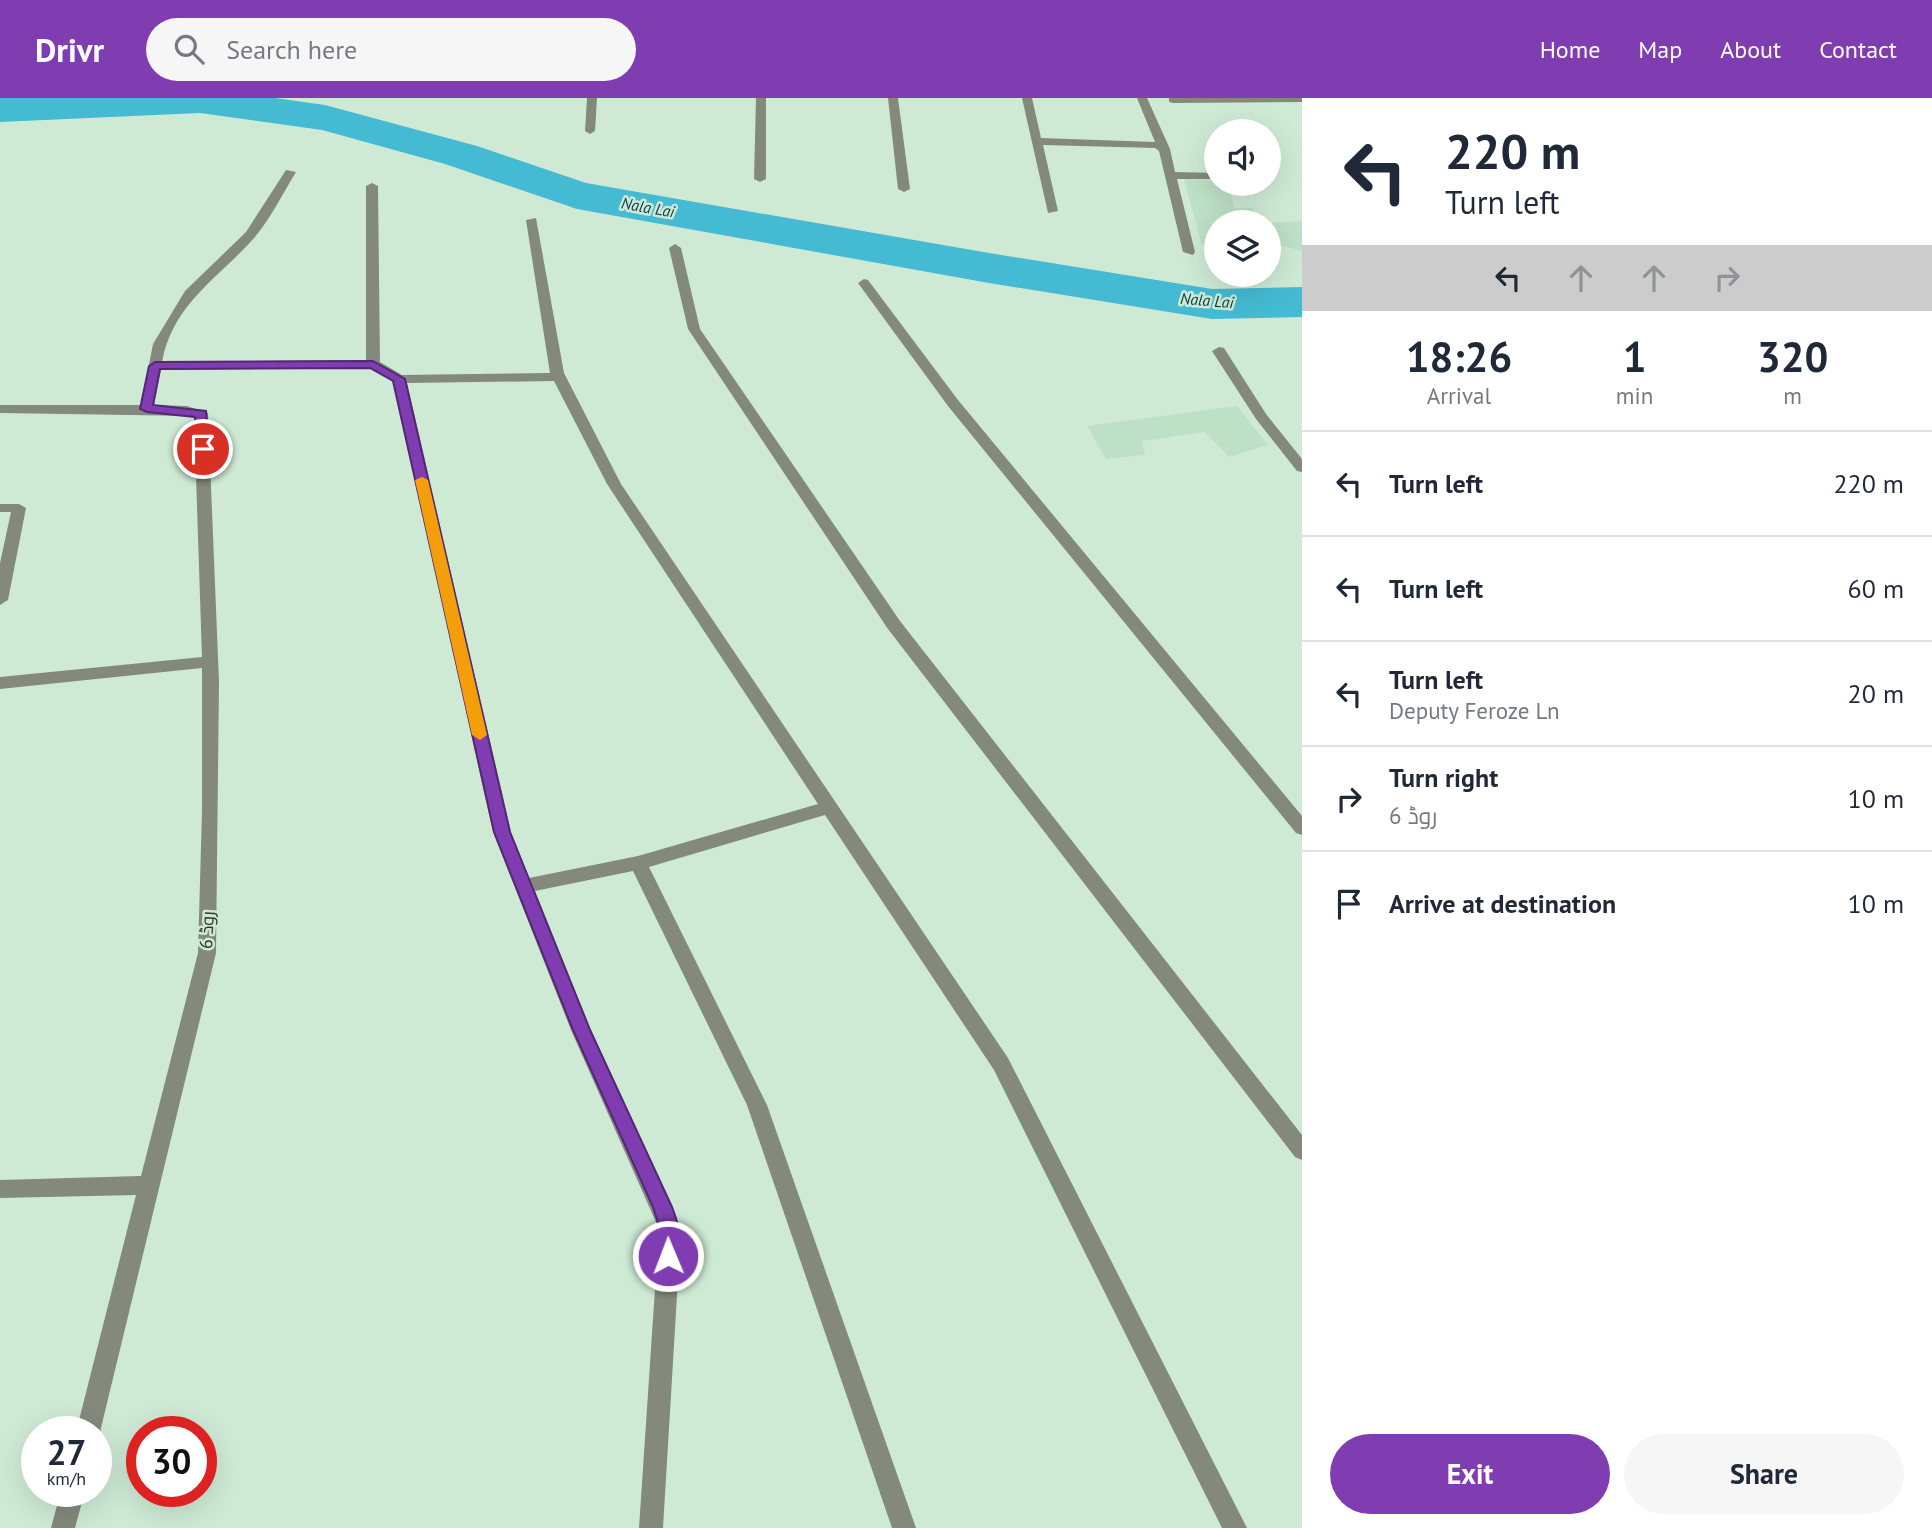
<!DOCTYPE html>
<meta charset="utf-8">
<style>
:root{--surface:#fff;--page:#f6f6f7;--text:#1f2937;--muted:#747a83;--line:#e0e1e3;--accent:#803db1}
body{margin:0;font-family:"PT Sans",Cairo,sans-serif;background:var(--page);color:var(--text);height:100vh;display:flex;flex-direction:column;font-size:26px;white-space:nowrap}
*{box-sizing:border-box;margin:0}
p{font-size:23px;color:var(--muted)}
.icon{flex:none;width:38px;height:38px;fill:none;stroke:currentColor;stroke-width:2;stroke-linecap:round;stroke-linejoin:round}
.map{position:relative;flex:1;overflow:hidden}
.details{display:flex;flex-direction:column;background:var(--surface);width:630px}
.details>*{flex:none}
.top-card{background:#fff;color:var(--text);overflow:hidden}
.controls{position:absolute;left:1204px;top:21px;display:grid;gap:14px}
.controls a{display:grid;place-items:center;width:77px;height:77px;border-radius:50%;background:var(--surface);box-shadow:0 7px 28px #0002;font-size:35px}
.speed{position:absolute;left:21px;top:1318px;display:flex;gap:14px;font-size:35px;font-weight:700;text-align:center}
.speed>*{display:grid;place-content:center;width:91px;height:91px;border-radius:50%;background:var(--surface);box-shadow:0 7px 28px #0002;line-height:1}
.speed small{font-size:18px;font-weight:400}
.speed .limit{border:10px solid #d22;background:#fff;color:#111}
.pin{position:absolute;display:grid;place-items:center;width:60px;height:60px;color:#fff;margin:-30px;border:4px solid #fff;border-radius:50%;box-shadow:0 2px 7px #0007}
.me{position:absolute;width:77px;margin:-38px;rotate:359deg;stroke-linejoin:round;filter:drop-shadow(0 0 5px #0008)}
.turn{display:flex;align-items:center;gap:24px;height:147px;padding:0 28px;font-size:32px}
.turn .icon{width:91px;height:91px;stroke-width:2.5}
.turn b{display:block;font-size:49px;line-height:60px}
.lanes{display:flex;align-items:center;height:66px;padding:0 28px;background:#0003;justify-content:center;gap:35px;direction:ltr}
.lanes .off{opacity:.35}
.eta{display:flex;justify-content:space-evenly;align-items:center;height:119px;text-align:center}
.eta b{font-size:42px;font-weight:800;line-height:49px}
.button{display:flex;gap:14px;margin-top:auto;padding:14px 28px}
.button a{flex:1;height:80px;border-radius:42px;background:var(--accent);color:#fff;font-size:28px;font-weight:800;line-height:80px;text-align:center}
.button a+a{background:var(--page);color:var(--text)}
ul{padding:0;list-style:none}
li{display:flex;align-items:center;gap:21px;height:105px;padding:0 28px;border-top:2px solid var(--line)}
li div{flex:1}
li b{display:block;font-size:26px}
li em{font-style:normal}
header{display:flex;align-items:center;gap:42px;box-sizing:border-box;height:98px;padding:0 35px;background:var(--accent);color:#fff}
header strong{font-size:33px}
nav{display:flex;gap:38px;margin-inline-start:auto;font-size:24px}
.search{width:490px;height:63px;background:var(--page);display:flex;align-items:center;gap:18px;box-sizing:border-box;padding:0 24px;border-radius:38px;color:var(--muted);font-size:26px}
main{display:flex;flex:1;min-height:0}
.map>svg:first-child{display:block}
.built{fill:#bde0c6}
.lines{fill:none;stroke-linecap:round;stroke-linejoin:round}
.river{fill:#45bad3;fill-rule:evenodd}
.minor{fill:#84897d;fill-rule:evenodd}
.route{fill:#803db1;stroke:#532873;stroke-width:2}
.slow{fill:#f59e0b}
.labels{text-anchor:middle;stroke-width:5;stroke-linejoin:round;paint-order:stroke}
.far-water-label{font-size:16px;font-style:italic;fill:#083e49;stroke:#ceead5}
.street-label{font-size:18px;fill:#2e3931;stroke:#ceead5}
</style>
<header>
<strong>Drivr</strong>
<div class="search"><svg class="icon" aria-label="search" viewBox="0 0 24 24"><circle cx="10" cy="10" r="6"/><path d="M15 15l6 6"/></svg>Search here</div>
<nav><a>Home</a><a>Map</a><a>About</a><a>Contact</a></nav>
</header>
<main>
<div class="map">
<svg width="1302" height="1430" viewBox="0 0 1302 1430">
<rect width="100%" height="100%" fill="#ceead5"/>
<path class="built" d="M1184,81L1216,82V86H1229L1234,110H1252L1257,124H1216V147H1202Z
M1302,123V153L1277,146L1269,141V125Z
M1237,308L1268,347L1229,359L1205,334L1142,343L1145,357L1106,361L1087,328Z"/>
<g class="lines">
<path class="river" d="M0,0H275L325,7L477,48L586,85L989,155L1212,191L1302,189V219L1212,221L989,185L577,111L445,66L322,32L200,15L0,24Z"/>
<path class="minor" d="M587,0H597L595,33L590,36L585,33Z
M756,0H766V81L760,84L754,81Z
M888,0H898L910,91L904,94L898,91Z
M1022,0H1032L1041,40L1155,44L1137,0H1147L1170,51L1175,74L1216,75V81H1177L1195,154L1193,157L1183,154L1159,53L1155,50L1043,47L1058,113L1048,115Z
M1169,0H1302V4L1173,5L1169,4Z
M286,72L296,74C283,95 271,120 255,139C219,180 173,205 162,264L366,262V88L372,85L378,88L380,264L402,277L550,275L526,122L536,120L564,275L621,386L1008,960L1247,1430H1222L994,972L825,717L649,769L767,1007L916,1430H892L747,1007L633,773L535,793L591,932L681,1131L663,1430H639L659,1131L571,932L493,734L393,283L370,270L161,272L154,307L187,308L208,315L219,584L216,855L100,1334L96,1342V1334H76L136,1097L0,1100V1082L141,1078L198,855L202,713V570L0,591V579L202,559L194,318L0,315V307H141L153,246L185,193L246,134ZM554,283L607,386L818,706L638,758L529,780L511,734L407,285Z
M675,146L681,150L700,231L900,523L1302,1037V1062L1295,1059L888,531L688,231L669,150Z
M864,181L868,182L958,302L1302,718V737L1296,735L948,308L858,185Z
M1219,249L1224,250L1266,316L1302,361V374L1297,373L1256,321L1212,253Z
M0,406H19L26,410L8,502L0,507V465L11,414H0Z
M61,1393H85L75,1430H51Z"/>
</g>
<path class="route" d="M373,263L405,281L510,734L590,932L672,1109C679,1127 684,1146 676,1164L668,1167L661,1164L659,1158L660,1131L653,1109L573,932L494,734L393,283L370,270L160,271L153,307L206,313L209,351L203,354L197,351L195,319L147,314L140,311L149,268L155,264Z"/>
<path class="slow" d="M422,379L428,382L487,637L480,642L472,637L415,382Z"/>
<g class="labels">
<g class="far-water-label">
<text transform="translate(648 109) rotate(10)" y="6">Nala Lai</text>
<text transform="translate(1207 202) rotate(5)" y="6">Nala Lai</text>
</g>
<g class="street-label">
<text transform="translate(207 832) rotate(-87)" y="6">روڈ 6</text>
</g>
</g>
</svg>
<div class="controls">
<a><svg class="icon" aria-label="sound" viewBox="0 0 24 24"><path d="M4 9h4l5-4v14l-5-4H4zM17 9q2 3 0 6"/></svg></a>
<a><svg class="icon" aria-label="layers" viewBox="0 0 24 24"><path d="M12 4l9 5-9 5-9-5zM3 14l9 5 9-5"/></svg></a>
</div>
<div class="speed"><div>27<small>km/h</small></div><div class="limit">30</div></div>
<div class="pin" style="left:203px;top:351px;background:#d93025"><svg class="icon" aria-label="arrive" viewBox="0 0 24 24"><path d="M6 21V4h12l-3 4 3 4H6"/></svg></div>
<svg class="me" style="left:668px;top:1158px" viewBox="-20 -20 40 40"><circle r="17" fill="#803db1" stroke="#fff" stroke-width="3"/><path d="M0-11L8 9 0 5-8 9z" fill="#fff"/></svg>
</div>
<section class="details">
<div class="top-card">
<div class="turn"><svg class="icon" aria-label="left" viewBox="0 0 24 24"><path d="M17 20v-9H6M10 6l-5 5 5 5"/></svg><div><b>220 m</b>Turn left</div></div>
<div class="lanes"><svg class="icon" aria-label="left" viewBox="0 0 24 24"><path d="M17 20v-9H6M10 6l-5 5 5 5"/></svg><svg class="icon off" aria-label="ahead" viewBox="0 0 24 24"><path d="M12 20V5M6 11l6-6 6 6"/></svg><svg class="icon off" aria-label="ahead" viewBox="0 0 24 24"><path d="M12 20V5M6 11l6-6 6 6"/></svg><svg class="icon off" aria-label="right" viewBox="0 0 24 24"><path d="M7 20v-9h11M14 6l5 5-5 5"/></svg></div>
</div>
<div class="eta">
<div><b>18:26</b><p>Arrival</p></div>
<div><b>1</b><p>min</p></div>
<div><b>320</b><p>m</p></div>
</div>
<ul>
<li><svg class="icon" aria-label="left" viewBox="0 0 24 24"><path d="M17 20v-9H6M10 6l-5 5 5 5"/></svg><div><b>Turn left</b></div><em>220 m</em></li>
<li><svg class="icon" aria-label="left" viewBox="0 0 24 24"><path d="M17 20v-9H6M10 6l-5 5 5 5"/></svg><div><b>Turn left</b></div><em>60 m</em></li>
<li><svg class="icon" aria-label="left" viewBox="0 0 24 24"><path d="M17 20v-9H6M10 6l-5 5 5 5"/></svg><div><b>Turn left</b><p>Deputy Feroze Ln</p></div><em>20 m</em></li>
<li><svg class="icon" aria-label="right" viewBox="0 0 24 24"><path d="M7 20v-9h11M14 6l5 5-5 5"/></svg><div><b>Turn right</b><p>روڈ 6</p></div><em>10 m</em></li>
<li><svg class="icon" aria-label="arrive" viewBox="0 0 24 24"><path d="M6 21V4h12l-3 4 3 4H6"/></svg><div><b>Arrive at destination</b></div><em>10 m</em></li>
</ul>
<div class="button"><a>Exit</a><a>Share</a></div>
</section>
</main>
